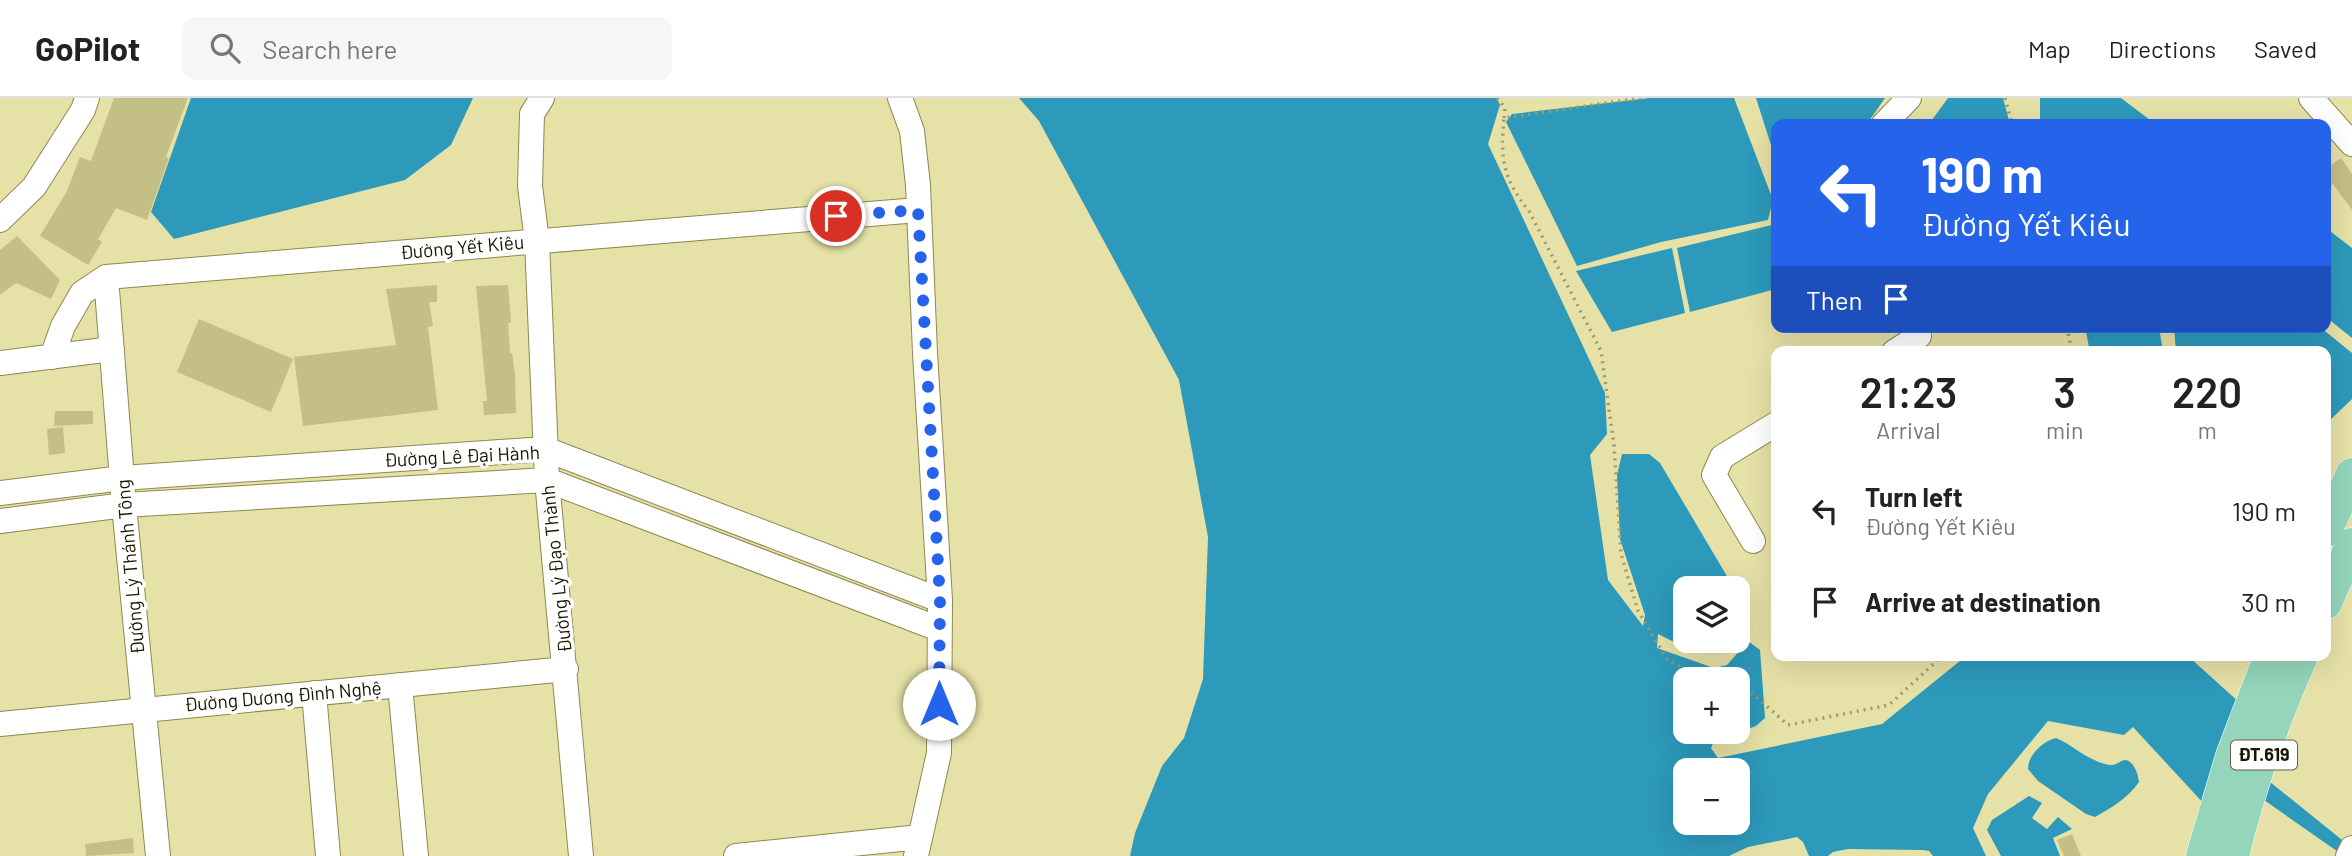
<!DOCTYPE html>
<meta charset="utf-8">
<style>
:root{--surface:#fff;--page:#f6f6f6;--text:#222;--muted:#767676;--line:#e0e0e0}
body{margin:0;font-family:Barlow,sans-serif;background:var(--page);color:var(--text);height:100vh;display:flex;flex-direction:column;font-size:26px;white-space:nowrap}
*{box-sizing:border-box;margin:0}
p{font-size:23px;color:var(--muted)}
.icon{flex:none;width:38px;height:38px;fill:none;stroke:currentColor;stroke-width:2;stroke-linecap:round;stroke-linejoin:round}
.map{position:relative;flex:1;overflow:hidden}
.panel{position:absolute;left:1771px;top:248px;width:560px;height:315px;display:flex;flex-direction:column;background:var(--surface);border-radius:14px;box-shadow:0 7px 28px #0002}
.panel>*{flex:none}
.hud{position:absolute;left:1771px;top:21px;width:560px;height:214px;border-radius:14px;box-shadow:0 7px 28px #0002;background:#2563eb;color:#fff;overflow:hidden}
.tools{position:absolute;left:1673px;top:478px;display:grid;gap:14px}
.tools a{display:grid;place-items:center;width:77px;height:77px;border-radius:14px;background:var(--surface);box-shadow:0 7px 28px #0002;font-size:35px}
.pin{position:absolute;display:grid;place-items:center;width:60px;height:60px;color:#fff;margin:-30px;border:4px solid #fff;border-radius:50%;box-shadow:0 2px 7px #0007}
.me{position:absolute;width:77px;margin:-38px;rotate:0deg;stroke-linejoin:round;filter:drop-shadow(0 0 5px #0008)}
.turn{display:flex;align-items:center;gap:24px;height:147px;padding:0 35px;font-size:32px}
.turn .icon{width:91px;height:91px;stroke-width:2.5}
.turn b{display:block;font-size:49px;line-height:60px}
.then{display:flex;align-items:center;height:66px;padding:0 35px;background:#0003;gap:14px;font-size:26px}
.eta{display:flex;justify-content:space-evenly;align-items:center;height:119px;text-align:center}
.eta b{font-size:42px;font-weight:600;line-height:49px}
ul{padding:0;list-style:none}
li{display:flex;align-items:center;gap:21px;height:91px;padding:0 35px}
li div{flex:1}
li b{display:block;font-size:26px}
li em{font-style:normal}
header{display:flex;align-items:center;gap:42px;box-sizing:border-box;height:98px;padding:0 35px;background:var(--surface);border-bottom:2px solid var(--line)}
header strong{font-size:33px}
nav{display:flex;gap:38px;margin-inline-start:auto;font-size:24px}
.search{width:490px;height:63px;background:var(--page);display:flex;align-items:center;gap:18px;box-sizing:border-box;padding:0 24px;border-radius:14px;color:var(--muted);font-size:26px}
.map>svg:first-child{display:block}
.water{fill:#2d99bb;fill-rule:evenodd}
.building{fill:#c4bf85}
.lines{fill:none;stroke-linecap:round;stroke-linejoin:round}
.minor-casing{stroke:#8d8850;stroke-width:26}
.major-casing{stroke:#fff;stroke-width:33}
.path{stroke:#9e9a6d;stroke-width:3.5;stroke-dasharray:2 5;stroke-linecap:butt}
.minor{stroke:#fff;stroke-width:24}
.major{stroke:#94d5bb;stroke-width:32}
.route{stroke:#2563eb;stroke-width:12;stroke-dasharray:0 21.6}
.labels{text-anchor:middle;stroke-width:7;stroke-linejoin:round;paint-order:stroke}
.shield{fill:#fff;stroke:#5e5d4e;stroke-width:2}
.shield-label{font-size:18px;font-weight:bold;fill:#191702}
.street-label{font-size:19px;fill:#191702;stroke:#fff}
</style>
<header>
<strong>GoPilot</strong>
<div class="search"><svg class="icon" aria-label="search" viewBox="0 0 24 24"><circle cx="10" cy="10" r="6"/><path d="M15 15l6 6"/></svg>Search here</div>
<nav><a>Map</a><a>Directions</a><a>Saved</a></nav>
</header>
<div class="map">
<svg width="2352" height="758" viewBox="0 0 2352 758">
<rect width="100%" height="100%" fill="#e6e1a6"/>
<path class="water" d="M191,0H473L451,47L405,82L174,141L151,114Z
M1019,0H1497L1500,7L1488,46L1605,295L1607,336L1590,357L1608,482L1643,528L1645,517L1620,441L1617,377L1622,356H1649L1660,365L1734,490H1685V542L1722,543L1713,555H1696L1658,536L1657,550L1714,570L1727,567L1748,543L1760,552L1765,620L1756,628L1714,643L1711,650L1718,660L1882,626L1966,558H2188L2262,625L2249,667L2352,750L2344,758L2244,688L2230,734L2133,629L2124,637L2048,623L1988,696L1973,730L1986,758H1933L1929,753L1923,752L1848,751L1833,754L1828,758H1809L1803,744L1797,739L1748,749L1729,758H1130L1135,735L1162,668L1184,640L1203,581L1208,439L1179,282L1039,23ZM1685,581H1738V634H1685ZM1685,672H1738V724H1685Z
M1650,0H1734L1773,102L1768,122L1661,144L1577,168L1506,24L1512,16Z
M1756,0H1885L1867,26H1776V63Z
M1948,0H2003L2010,26H1929Z
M2040,0H2121L2150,22L2149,26H2040Z
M1776,126V191L1690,214L1677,150Z
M2326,130L2352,150V240L2326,219Z
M1672,150L1685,215L1612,234L1576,173Z
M2085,229H2159L2163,254H2090Z
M2174,229H2320L2352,255V301L2326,326V254H2176Z
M2056,640C2073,647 2089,664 2110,667C2119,668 2122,658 2130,664C2136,669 2138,677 2139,684C2128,700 2111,710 2095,719L2086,716L2038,683L2028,671C2028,657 2043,643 2056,640Z
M2029,698L2042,705L2032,720L2047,731L2058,719L2072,731L2053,740L2060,758H2001L1987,732L1992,722Z"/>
<path class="building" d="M114,0H188L166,59L169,60L147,122L116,110L98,141L102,144L88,167L40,138L67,93L80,59L91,63Z
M2341,60L2352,76V112L2333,86L2331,88L2326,81V71Z
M17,138L60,182L51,201L16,185L0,197V152Z
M437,187V204H429L433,228L428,229L438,312L303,328L294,259L396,247L386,191Z
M508,187L511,225H508L510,255H512L515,276L516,315L484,317L483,303H487L476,188Z
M199,221L293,261L271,314L177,274Z
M55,313H93V326L54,328Z
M63,329L65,355L49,357L47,331Z
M2072,736L2081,758H2064L2057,742Z
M133,740L134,755L86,758L85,746Z"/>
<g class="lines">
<defs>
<path id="minor" d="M542,0L532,16L530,88L537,143L547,382L581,758
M900,0L912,33L918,87L925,255L940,502L939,655L916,758
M2311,0L2352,46
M1884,26L1909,0
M0,122L34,89L83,12L87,0
M106,179L124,407L158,758
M1894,254L1919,238
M52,259L63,228L82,195L106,179L918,112
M0,265L112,251
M0,395L122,380L545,351L940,502
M0,423L124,407L547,382L939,531
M1753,443L1714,377L1722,359L1776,326
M400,587L416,758
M314,595L328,758
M0,626L566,571
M736,758L920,739
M2348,758L2352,750"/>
<path id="major" d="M2326,433L2352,376
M2326,505L2352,446
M2202,758L2232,657L2270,558
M2233,758C2249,690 2274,622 2302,558"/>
</defs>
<use href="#minor" class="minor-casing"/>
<use href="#major" class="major-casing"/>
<path class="path" d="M1497,0L1505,10L1504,20
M1641,0L1504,20C1500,60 1503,81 1529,113L1601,253L1614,347L1621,456L1638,513L1667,561L1682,570L1712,581
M2005,0L2012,26
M2067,229L2072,254
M1738,590L1753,596L1788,627L1889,607L1942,558"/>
<use href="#minor" class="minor"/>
<use href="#major" class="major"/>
</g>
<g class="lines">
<path class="route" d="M836,118L918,112L940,502L939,606"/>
</g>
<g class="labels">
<rect class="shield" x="2231" y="642.5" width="66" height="29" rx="5"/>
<g class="shield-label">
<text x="2264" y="663">ĐT.619</text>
</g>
<g class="street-label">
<text transform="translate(462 149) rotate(-5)" y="7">Đường Yết Kiêu</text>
<text transform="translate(462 358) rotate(-3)" y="7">Đường Lê Đại Hành</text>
<text transform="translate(130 469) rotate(-95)" y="7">Đường Lý Thánh Tông</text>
<text transform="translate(556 471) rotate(-96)" y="7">Đường Lý Đạo Thành</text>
<text transform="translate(283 598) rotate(-5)" y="7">Đường Dương Đình Nghệ</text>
</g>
</g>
</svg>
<div class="tools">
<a><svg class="icon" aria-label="layers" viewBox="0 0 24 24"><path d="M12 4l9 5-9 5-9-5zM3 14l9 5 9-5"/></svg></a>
<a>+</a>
<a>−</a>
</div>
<div class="pin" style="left:836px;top:118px;background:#d93025"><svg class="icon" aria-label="arrive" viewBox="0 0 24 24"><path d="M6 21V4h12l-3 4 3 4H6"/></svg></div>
<svg class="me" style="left:939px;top:606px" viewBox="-20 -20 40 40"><circle r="19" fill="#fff"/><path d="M0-13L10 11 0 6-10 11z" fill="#2563eb"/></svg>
<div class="hud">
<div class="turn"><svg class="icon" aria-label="left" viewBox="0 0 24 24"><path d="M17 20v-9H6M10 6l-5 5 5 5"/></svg><div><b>190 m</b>Đường Yết Kiêu</div></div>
<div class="then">Then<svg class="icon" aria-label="arrive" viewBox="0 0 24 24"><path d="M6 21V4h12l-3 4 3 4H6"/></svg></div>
</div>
<section class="panel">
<div class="eta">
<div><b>21:23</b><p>Arrival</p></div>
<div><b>3</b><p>min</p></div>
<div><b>220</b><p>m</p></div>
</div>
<ul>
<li><svg class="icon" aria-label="left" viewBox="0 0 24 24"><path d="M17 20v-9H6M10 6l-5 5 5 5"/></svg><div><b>Turn left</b><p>Đường Yết Kiêu</p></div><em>190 m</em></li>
<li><svg class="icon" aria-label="arrive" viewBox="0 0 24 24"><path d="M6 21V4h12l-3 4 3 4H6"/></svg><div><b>Arrive at destination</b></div><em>30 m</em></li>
</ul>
</section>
</div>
